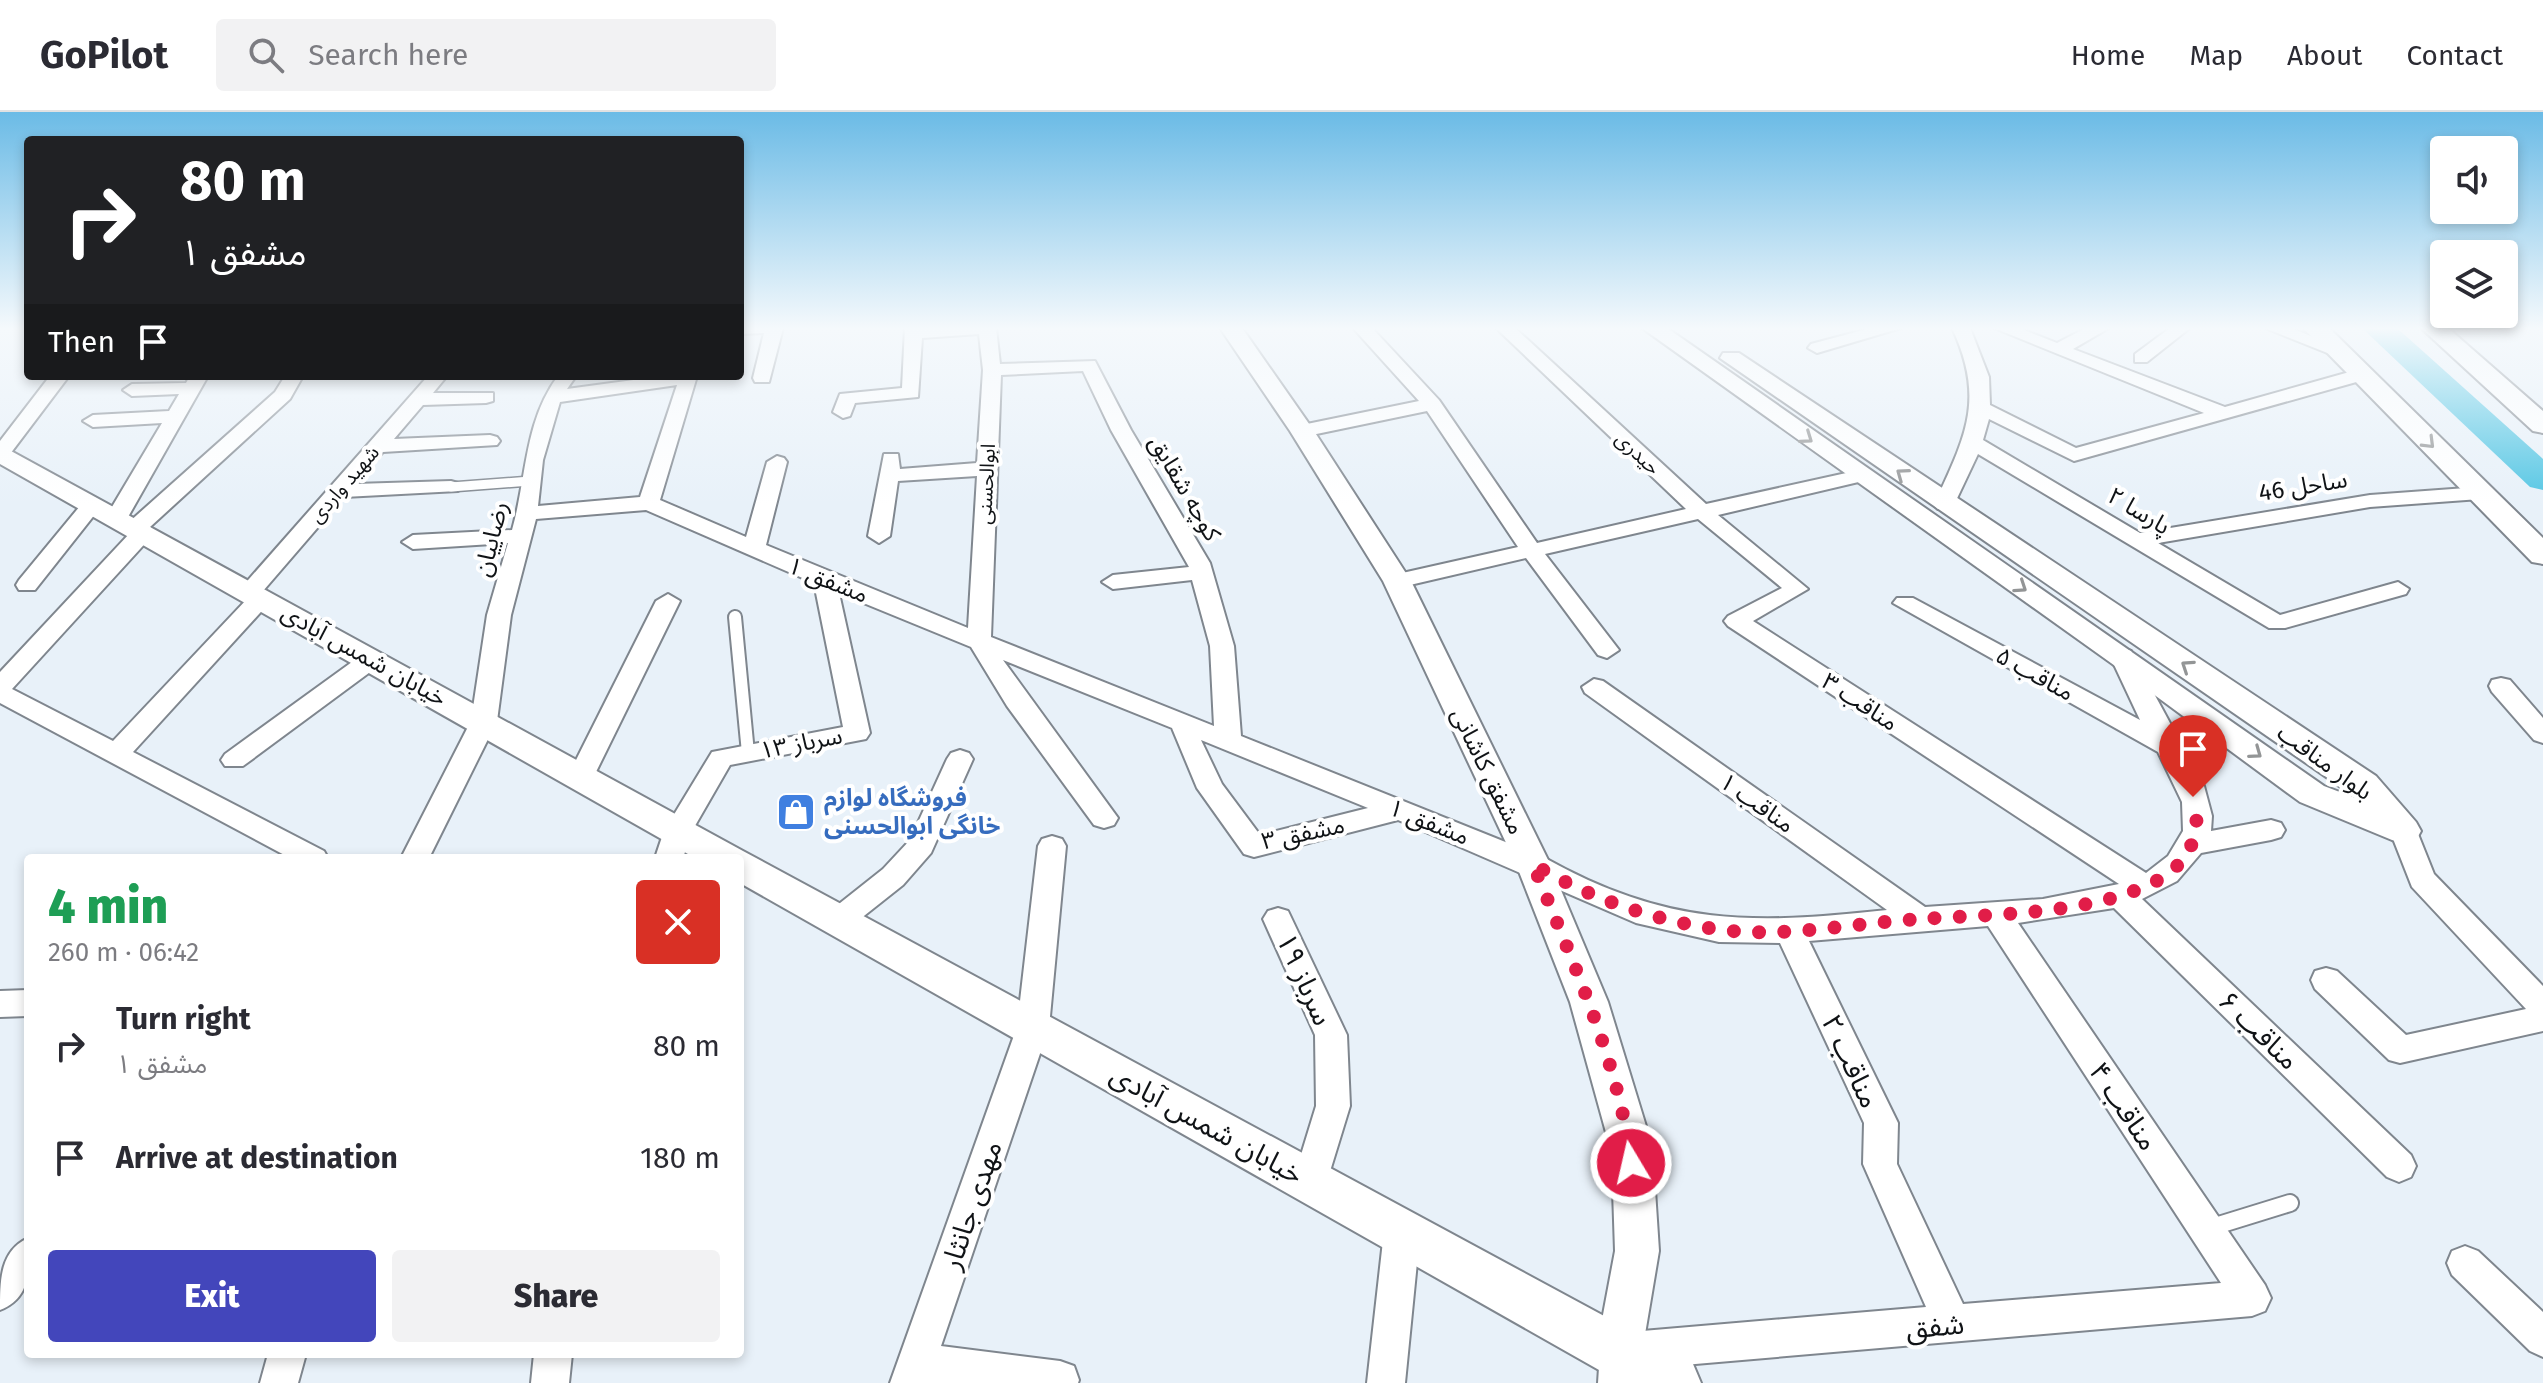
<!DOCTYPE html>
<meta charset="utf-8">
<style>
:root{--surface:#fff;--page:#f2f2f3;--text:#2b2b33;--muted:#7c7c81;--line:#e1e1e2;--accent:#4346bb}
body{margin:0;font-family:"Fira Sans","Noto Sans Arabic",sans-serif;background:var(--page);color:var(--text);height:100vh;display:flex;flex-direction:column;font-size:30px;white-space:nowrap}
*{box-sizing:border-box;margin:0}
p{font-size:26px;color:var(--muted)}
.icon{flex:none;width:44px;height:44px;fill:none;stroke:currentColor;stroke-width:2;stroke-linecap:round;stroke-linejoin:round}
.map{position:relative;flex:1;overflow:hidden}
.sheet{position:absolute;left:24px;top:742px;width:720px;height:504px;display:flex;flex-direction:column;background:var(--surface);border-radius:8px;box-shadow:0 4px 12px #0003}
.sheet>*{flex:none}
.guide{position:absolute;left:24px;top:24px;width:720px;height:244px;border-radius:8px;box-shadow:0 4px 12px #0003;background:#202124;color:#fff;overflow:hidden}
.controls{position:absolute;left:2430px;top:24px;display:grid;gap:16px}
.controls a{display:grid;place-items:center;width:88px;height:88px;border-radius:8px;background:var(--surface);box-shadow:0 4px 12px #0003;font-size:40px}
.pin{position:absolute;display:grid;place-items:center;width:68px;height:68px;color:#fff;margin:-82px -34px;border-radius:50% 50% 50% 0;rotate:-45deg;box-shadow:0 0 8px #0007}
.pin .icon{rotate:45deg}
.me{position:absolute;width:88px;margin:-44px;rotate:351deg;stroke-linejoin:round;filter:drop-shadow(0 0 6px #0008)}
.turn{display:flex;align-items:center;gap:28px;height:168px;padding:0 24px;font-size:36px}
.turn .icon{width:104px;height:104px;stroke-width:2.5}
.turn b{display:block;font-size:56px;line-height:68px}
.then{display:flex;align-items:center;height:76px;padding:0 24px;background:#0003;gap:16px;font-size:30px}
.round{display:grid;place-items:center;flex:none;width:84px;height:84px;border-radius:8px;background:var(--page)}
.summary{display:flex;align-items:center;justify-content:space-between;height:136px;padding:0 24px}
h1{font-size:48px;font-weight:800;line-height:60px;color:#1e9e55}
.action{display:flex;gap:16px;margin-top:auto;padding:16px 24px}
.action a{flex:1;height:92px;border-radius:8px;background:var(--accent);color:#fff;font-size:32px;font-weight:800;line-height:92px;text-align:center}
.action a+a{background:var(--page);color:var(--text)}
ul{padding:0;list-style:none}
li{display:flex;align-items:center;gap:24px;height:112px;padding:0 24px}
li div{flex:1}
li b{display:block;font-size:30px}
li em{font-style:normal}
header{display:flex;align-items:center;gap:48px;box-sizing:border-box;height:112px;padding:0 40px;background:var(--surface);border-bottom:2px solid var(--line)}
header strong{font-size:38px}
nav{display:flex;gap:44px;margin-inline-start:auto;font-size:28px}
.search{width:560px;height:72px;background:var(--page);display:flex;align-items:center;gap:20px;box-sizing:border-box;padding:0 28px;border-radius:8px;color:var(--muted);font-size:30px}
.map>svg:first-child{display:block}
.lines{fill:none;stroke-linecap:round;stroke-linejoin:round}
.river{fill:#51c5e3;fill-rule:evenodd}
.service-far2-casing{stroke:#7f868e;stroke-width:12}
.service-far1-casing{stroke:#7f868e;stroke-width:16}
.service-casing{stroke:#7f868e;stroke-width:20}
.minor-casing{stroke:#7f868e;stroke-width:4}
.tertiary-casing{stroke:#7f868e;stroke-width:4}
.secondary-casing{stroke:#7f868e;stroke-width:4}
.service-far2{stroke:#fff;stroke-width:9}
.service-far1{stroke:#fff;stroke-width:12}
.service{stroke:#fff;stroke-width:16}
.minor{fill:#fff;fill-rule:evenodd}
.tertiary{fill:#fff;fill-rule:evenodd}
.secondary{fill:#fff;fill-rule:evenodd}
.oneway{stroke:#939596}
.route{stroke:#e11d48;stroke-width:14;stroke-dasharray:0 25.2}
.labels{text-anchor:middle;stroke-width:8;stroke-linejoin:round;paint-order:stroke}
.far-street-label{font-size:20px;fill:#101316;stroke:#fff}
.street-label{font-size:24px;fill:#101316;stroke:#fff}
.shop-label{font-size:24px;font-weight:bold;fill:#366cbe;stroke:#fff;text-anchor:start}
.near-street-label{font-size:28px;fill:#101316;stroke:#fff}
</style>
<header>
<strong>GoPilot</strong>
<div class="search"><svg class="icon" aria-label="search" viewBox="0 0 24 24"><circle cx="10" cy="10" r="6"/><path d="M15 15l6 6"/></svg>Search here</div>
<nav><a>Home</a><a>Map</a><a>About</a><a>Contact</a></nav>
</header>
<div class="map">
<svg width="2543" height="1271" viewBox="0 0 2543 1271">
<rect width="100%" height="100%" fill="#e8f1f9"/>
<g class="lines">
<path class="river" d="M2362,216H2397L2543,347V378L2530,375Z"/>
<defs>
<path id="service-far2" d="M451,375L530,369"/>
<path id="service-far1" d="M735,505L748,641"/>
<path id="service" d="M2209,1116L2290,1091"/>
<path id="minor" d="M740,216H783L769,270H755L753,266L764,221L740,222Z
M905,216H996L1000,252L1095,249L1131,318L1210,451L1234,534L1241,624L1543,745C1666,814 1750,813 1887,798L1585,581L1582,575L1594,567L1603,569L1925,795L2043,787L2119,772L1728,514L1724,509L1728,504L1782,476L1698,407L1545,442L1619,538L1607,546L1598,543L1526,446L1397,476L1389,474L1386,469L1389,464L1518,435L1427,299L1302,325L1292,319L1302,313L1419,289L1353,216H1372L1439,288L1537,431L1686,397L1496,216H1515L1706,392L1860,358L1867,360L1870,364L1867,368L1718,403L1808,477L1753,509L2146,761L2168,744L2183,719L2182,690L2158,640L1893,491L1897,486H1913L2140,608L2110,544L2122,536L2131,539L2204,674L2212,704L2211,719L2271,708L2281,711L2285,718L2281,725L2271,728L2201,741L2177,769L2142,787L2411,1043L2416,1054L2411,1065L2399,1070L2387,1065L2114,796L2018,811L2265,1173L2271,1186L2265,1199L2252,1204L1637,1257L1636,1271H1598L1600,1240L1606,1227L1619,1221L1926,1195L1863,1052L1864,1011L1780,831L1719,830L1636,811L1398,708L1254,745L1244,742L1197,676L1172,616L1003,548L1118,706L1114,713L1104,716L1094,713L1007,594L971,535L839,481L870,621L866,627L730,653L692,719L683,746H655L664,719L712,640L843,615L814,471L646,398L536,407L511,503L497,609L429,746H401L471,609L487,503L508,431L413,437L402,430L413,423L512,418C527,365 524,310 558,264H576L567,277L663,264H697L660,388L746,425L767,350L777,344L784,346L787,350L766,433L968,516L977,364L898,369L890,424L879,431L868,424L884,342H898L900,357L977,351L983,258L979,222L922,226L918,285L855,291L850,304L843,306L833,300L840,282L902,276ZM1083,259L1111,318L1189,455L1113,463L1102,470L1113,477L1192,468L1210,534L1214,614L991,525L1001,263ZM677,273L640,385L538,394L543,348L560,290ZM1201,628L1368,696L1260,723L1222,672ZM1988,814L2221,1171L1963,1192L1897,1052L1898,1011L1809,829Z
M1871,216H1901L1817,241L1808,236L1811,232Z
M1952,216H1970L1989,265L1990,293L2076,336L2204,301L1994,216H2019L2057,231L2086,216H2109L2073,237L2225,295L2353,259H2367V267L2074,349L1989,307L1983,328L2140,421L2370,383L2480,375L2490,381L2480,387L2370,395L2158,431L2280,503L2398,470L2409,477L2406,482L2285,516H2269L1978,342L1952,397H1938L1934,393C1965,325 1986,288 1952,216Z
M2170,216H2190L2147,250H2135V242Z
M2265,216H2291L2345,238L2342,242H2330Z
M50,264H69L7,346L0,348V329Z
M190,264H208L128,405L117,411L109,410L106,405L162,311L93,315L83,309L93,303L169,299L179,282L132,284L123,278L132,272L186,271Z
M285,264H303L290,287L150,415L154,420L151,425L12,577L113,629L248,486L239,480L242,475L428,264H447L433,281H493V289L486,291L423,293L394,327L490,323L497,325L500,329L497,333L383,340L355,372L451,369L458,371L461,375L458,379L344,385L263,479L273,486L269,491L133,640L324,739L328,746H290L0,591V560L130,421L125,416L128,411L275,280Z
M92,386L103,392L35,478H19L16,473L19,468L85,388Z
M668,482L680,489L594,664L590,671H572L568,664L656,489Z
M372,539L381,542L384,547L381,552L243,654H225L221,648L225,642L363,542Z
M2501,566L2510,568L2543,606V631L2534,628L2492,580L2489,574L2492,568Z
M960,638L969,641L973,647L931,741L903,773L850,815L840,818L830,815L825,807L830,799L883,757L910,728L947,647L951,641Z
M2404,709L2414,712L2434,762L2543,874V919L2400,951L2389,948L2315,877L2311,868L2315,859L2326,856L2337,859L2406,923L2526,897L2412,775L2390,719L2394,712Z
M1052,724L1062,727L1066,734L1049,915L941,1234L1060,1249L1074,1254L1079,1268L1078,1271H890L1017,915L1038,734L1042,727Z
M1278,796L1288,799L1347,923L1350,994L1327,1069L1322,1080L1310,1085L1298,1080L1293,1069L1316,994L1315,923L1263,807L1268,799Z
M28,878V904L0,905V879Z
M1402,1103L1415,1108L1420,1120L1405,1271H1367L1384,1120L1389,1108Z
M28,1126C28,1156 33,1185 0,1198C0,1168 0,1139 28,1126Z
M2465,1134L2478,1139L2543,1200V1245L2530,1239L2452,1163L2447,1151L2452,1139Z
M268,1242H306L298,1271H260Z
M534,1242H572L569,1271H531Z"/>
<path id="tertiary" d="M1220,216H1242L1314,319L1411,469L1550,752L1608,890L1649,1024L1655,1078L1659,1139L1642,1240L1636,1257L1619,1263L1602,1257L1596,1240L1615,1139L1613,1078L1607,1024L1570,890L1516,752L1383,469L1290,319Z
M1642,216H1667L2324,674L2358,687L1720,246L1723,241H1739L2376,664L2416,710L2421,719L2416,728L2404,731L2392,728L2300,690L2111,551Z"/>
<path id="secondary" d="M2303,216H2329L2543,426V452L2532,450Z
M2421,216H2448L2543,299V321L2533,319Z
M0,333L743,739L1693,1252L1701,1271H1622L740,771V746H695L0,352Z"/>
</defs>
<use href="#service-far2" class="service-far2-casing"/>
<use href="#service-far1" class="service-far1-casing"/>
<use href="#service" class="service-casing"/>
<use href="#minor" class="minor-casing"/>
<use href="#tertiary" class="tertiary-casing"/>
<use href="#secondary" class="secondary-casing"/>
<use href="#service-far2" class="service-far2"/>
<use href="#service-far1" class="service-far1"/>
<use href="#service" class="service"/>
<use href="#minor" class="minor"/>
<use href="#tertiary" class="tertiary"/>
<use href="#secondary" class="secondary"/>
</g>
<defs><path id="oneway-chevron" d="M-2-3.5L2.5 0L-2 3.5" fill="none" stroke-width="1.6" stroke-linecap="round" stroke-linejoin="round" transform="scale(2)"/></defs>
<g class="oneway">
<use href="#oneway-chevron" transform="translate(1807 326) rotate(35)"/>
<use href="#oneway-chevron" transform="translate(2429 331) rotate(45)"/>
<use href="#oneway-chevron" transform="translate(1902 362) rotate(-144)"/>
<use href="#oneway-chevron" transform="translate(2021 475) rotate(34)"/>
<use href="#oneway-chevron" transform="translate(2187 554) rotate(-146)"/>
<use href="#oneway-chevron" transform="translate(2256 641) rotate(36)"/>
</g>
<linearGradient id="sky" x2="0" y2="1"><stop stop-color="#6bbbe6"/><stop offset="0.55" stop-color="#f5f9fc"/><stop offset="1" stop-color="#f5f9fc" stop-opacity="0"/></linearGradient>
<rect width="2543" height="394" fill="url(#sky)"/>
<g class="lines">
<path class="route" d="M1631,1051C1620,952 1570,844 1533,752C1589,786 1649,807 1715,817C1783,827 1853,811 1921,807C1992,802 2097,803 2160,767C2191,749 2203,718 2193,685"/>
</g>
<defs>
<symbol id="shop-square" viewBox="-11 -11 22 22"><rect x="-9" y="-9" width="18" height="18" rx="4" fill="#3f7fe0" stroke="#fff"/><path d="M-5-2.5h2.3a2.7 3.5 0 0 1 5.4 0H5L5.5 6h-11ZM-1.5-2.5h3a1.5 2.3 0 0 0-3 0Z" fill="#fff"/></symbol>
</defs>
<g fill-rule="evenodd">
<use href="#shop-square" x="774" y="678" width="44" height="44"/>
</g>
<g class="labels">
<g class="far-street-label">
<text transform="translate(1638 341) rotate(43)" y="7">حیدری</text>
<text transform="translate(344 372) rotate(-49)" y="7">شهید واردی</text>
<text transform="translate(986 372) rotate(-87)" y="7">ابوالحسنی</text>
</g>
<g class="street-label">
<text transform="translate(2303 374) rotate(-9)" y="8">ساحل 46</text>
<text transform="translate(1185 376) rotate(60)" y="8">کوچه شقایق</text>
<text transform="translate(2139 399) rotate(31)" y="8">پارسا ۲</text>
<text transform="translate(491 427) rotate(-76)" y="8">رضاییان</text>
<text transform="translate(828 468) rotate(22)" y="8">مشفق ۱</text>
<text transform="translate(364 543) rotate(29)" y="8">خیابان شمس آبادی</text>
<text transform="translate(2035 562) rotate(29)" y="8">مناقب ۵</text>
<text transform="translate(1860 590) rotate(33)" y="8">مناقب ۳</text>
<text transform="translate(801 631) rotate(-11)" y="8">سرباز ۱۳</text>
<text transform="translate(2325 650) rotate(36)" y="8">بلوار مناقب</text>
<text transform="translate(1488 659) rotate(64)" y="8">مشفق کاشانی</text>
<text transform="translate(1757 691) rotate(35)" y="8">مناقب ۱</text>
<text transform="translate(1429 710) rotate(22)" y="8">مشفق ۱</text>
<text transform="translate(1303 721) rotate(-12)" y="8">مشفق ۳</text>
</g>
<g class="shop-label">
<text x="824" y="694">فروشگاه لوازم<tspan x="824" dy="28">خانگی ابوالحسنی</tspan></text>
</g>
<g class="near-street-label">
<text transform="translate(1305 867) rotate(66)" y="10">سرباز ۱۹</text>
<text transform="translate(2259 918) rotate(44)" y="10">مناقب ۶</text>
<text transform="translate(1851 949) rotate(65)" y="10">مناقب ۲</text>
<text transform="translate(2124 994) rotate(56)" y="10">مناقب ۴</text>
<text transform="translate(1207 1012) rotate(29)" y="10">خیابان شمس آبادی</text>
<text transform="translate(971 1093) rotate(-71)" y="10">مهدی جانثار</text>
<text transform="translate(1935 1214) rotate(-5)" y="10">شفق</text>
</g>
</g>
</svg>
<div class="controls">
<a><svg class="icon" aria-label="sound" viewBox="0 0 24 24"><path d="M4 9h4l5-4v14l-5-4H4zM17 9q2 3 0 6"/></svg></a>
<a><svg class="icon" aria-label="layers" viewBox="0 0 24 24"><path d="M12 4l9 5-9 5-9-5zM3 14l9 5 9-5"/></svg></a>
</div>
<div class="pin" style="left:2193px;top:685px;background:#d93025"><svg class="icon" aria-label="arrive" viewBox="0 0 24 24"><path d="M6 21V4h12l-3 4 3 4H6"/></svg></div>
<svg class="me" style="left:1631px;top:1051px" viewBox="-20 -20 40 40"><circle r="17" fill="#e11d48" stroke="#fff" stroke-width="3"/><path d="M0-11L8 9 0 5-8 9z" fill="#fff"/></svg>
<div class="guide">
<div class="turn"><svg class="icon" aria-label="right" viewBox="0 0 24 24"><path d="M7 20v-9h11M14 6l5 5-5 5"/></svg><div><b>80 m</b>مشفق ۱</div></div>
<div class="then">Then<svg class="icon" aria-label="arrive" viewBox="0 0 24 24"><path d="M6 21V4h12l-3 4 3 4H6"/></svg></div>
</div>
<section class="sheet">
<div class="summary"><div><h1>4 min</h1><p>260 m · 06:42</p></div><a class="round" style="background:#d93025;color:#fff"><svg class="icon" aria-label="close" viewBox="0 0 24 24"><path d="M6 6l12 12M18 6L6 18"/></svg></a></div>
<ul>
<li><svg class="icon" aria-label="right" viewBox="0 0 24 24"><path d="M7 20v-9h11M14 6l5 5-5 5"/></svg><div><b>Turn right</b><p>مشفق ۱</p></div><em>80 m</em></li>
<li><svg class="icon" aria-label="arrive" viewBox="0 0 24 24"><path d="M6 21V4h12l-3 4 3 4H6"/></svg><div><b>Arrive at destination</b></div><em>180 m</em></li>
</ul>
<div class="action"><a>Exit</a><a>Share</a></div>
</section>
</div>
